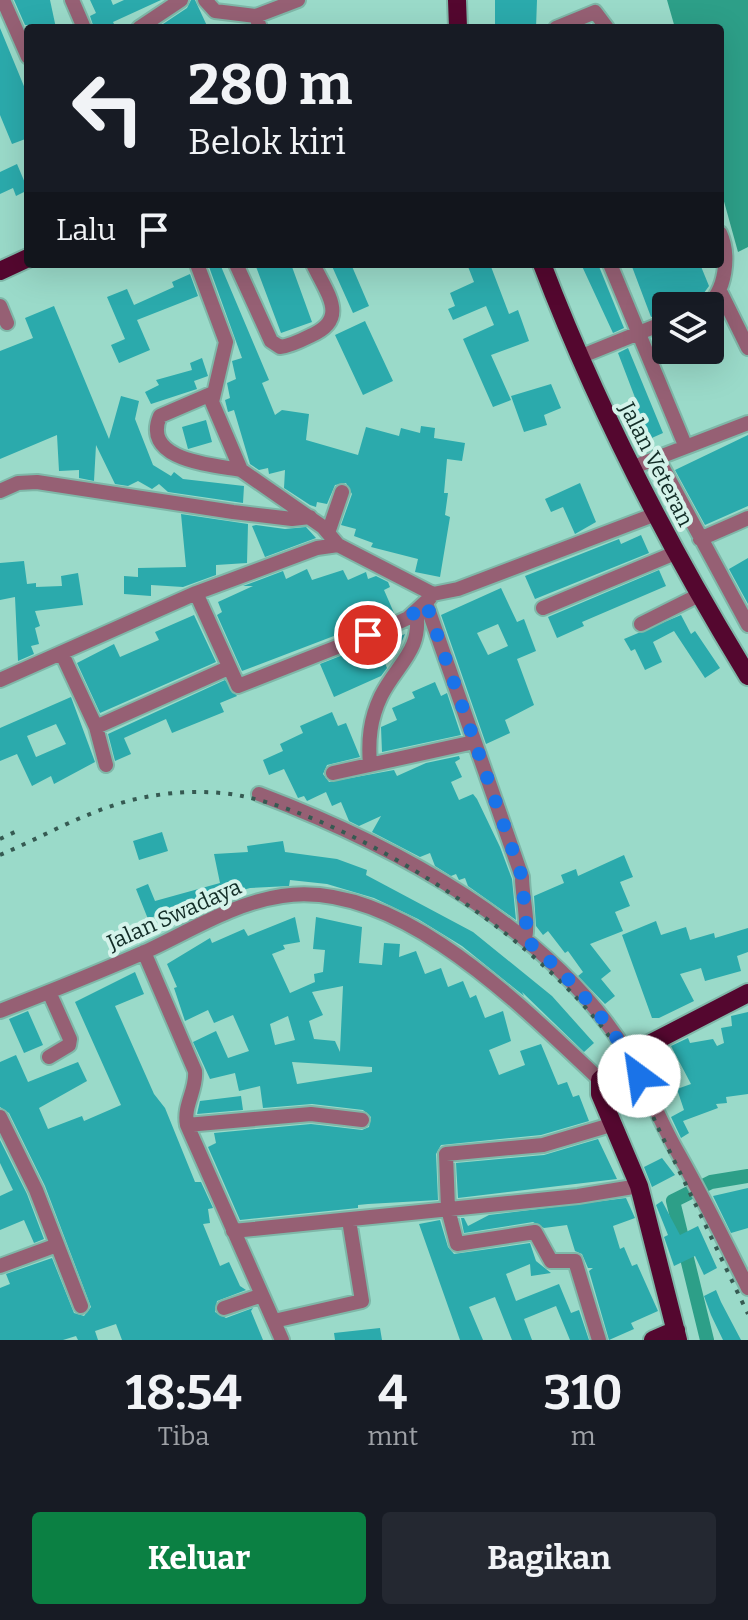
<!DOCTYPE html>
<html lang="id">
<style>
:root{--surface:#171b24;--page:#242831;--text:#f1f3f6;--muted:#9ea1a6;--accent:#0b8043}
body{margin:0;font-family:Bitter,serif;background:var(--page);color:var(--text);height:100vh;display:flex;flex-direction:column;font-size:30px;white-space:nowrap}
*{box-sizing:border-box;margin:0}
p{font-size:26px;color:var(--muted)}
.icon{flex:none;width:44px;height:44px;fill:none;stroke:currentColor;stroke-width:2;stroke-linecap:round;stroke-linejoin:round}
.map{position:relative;height:1340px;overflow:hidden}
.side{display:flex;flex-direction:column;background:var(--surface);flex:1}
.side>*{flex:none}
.top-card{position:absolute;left:24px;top:24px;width:700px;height:244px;border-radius:8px;box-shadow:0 8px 32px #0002;background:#171b24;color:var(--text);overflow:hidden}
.fabs{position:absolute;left:652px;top:292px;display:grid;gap:16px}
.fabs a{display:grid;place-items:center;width:72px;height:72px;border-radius:8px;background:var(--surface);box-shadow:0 8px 32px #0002;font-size:40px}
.pin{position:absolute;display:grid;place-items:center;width:68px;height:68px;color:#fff;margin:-34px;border:4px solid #fff;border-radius:50%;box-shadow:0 2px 8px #0007}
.me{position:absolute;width:88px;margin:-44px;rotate:329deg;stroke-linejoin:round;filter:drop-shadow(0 0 6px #0008)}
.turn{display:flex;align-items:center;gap:28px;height:168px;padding:0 32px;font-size:36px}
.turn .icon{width:104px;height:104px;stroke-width:2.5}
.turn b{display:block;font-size:56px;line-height:68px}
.then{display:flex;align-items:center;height:76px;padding:0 32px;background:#0003;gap:16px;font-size:30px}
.eta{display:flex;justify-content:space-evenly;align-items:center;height:136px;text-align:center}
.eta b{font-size:48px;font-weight:700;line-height:56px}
.primary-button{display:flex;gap:16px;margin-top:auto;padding:16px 32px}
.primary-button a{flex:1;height:92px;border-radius:8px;background:var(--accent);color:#fff;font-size:32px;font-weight:700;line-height:92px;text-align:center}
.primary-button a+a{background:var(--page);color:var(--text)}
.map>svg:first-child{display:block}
.water{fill:#2d9f88}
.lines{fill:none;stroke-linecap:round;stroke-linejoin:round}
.canal{stroke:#2d9f88;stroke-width:14}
.building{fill:#2baaac;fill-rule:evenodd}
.minor-casing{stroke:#7fb7a8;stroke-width:18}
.major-casing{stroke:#7fb7a8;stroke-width:22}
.minor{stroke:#966074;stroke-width:14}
.major{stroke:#54072f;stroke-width:18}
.rail{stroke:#365a52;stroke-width:4;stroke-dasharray:4 8;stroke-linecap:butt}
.route{stroke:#1a73e8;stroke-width:14;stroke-dasharray:0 25.2}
.labels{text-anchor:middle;stroke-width:8;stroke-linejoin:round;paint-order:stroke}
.street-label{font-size:22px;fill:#122c26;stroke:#d4f3ea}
</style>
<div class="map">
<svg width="748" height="1340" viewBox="0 0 748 1340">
<rect width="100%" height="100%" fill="#9adac9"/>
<path class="water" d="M667,0H748V247L738,252L720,187V28H675Z"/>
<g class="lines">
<path class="canal" d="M707,1340L673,1201L711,1182L748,1176"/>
</g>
<path class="building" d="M14,0H50L56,28L25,25Z
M90,0H111L113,5L124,0H161L113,22L116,28H94L90,16L96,13Z
M191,0H195L208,28H157L187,8Z
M495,0H537L536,28H495Z
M0,28L28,96V138L12,144L0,115Z
M17,164L28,190L16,196L13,188L0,194V172Z
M208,264H220L269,380L262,383L275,415L282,410L309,414L306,440L358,455L366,427L399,436L401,428L420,433L421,426L435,428L434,438L465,443L462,461L447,459L444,493H448L445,515L450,517L440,577L415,572L418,559L371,547L373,543L354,536L356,529L341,525L352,494L346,483L335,485L327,504L317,502L316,507L310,505L284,488L285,470L269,474L268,468L259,470L250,464L234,410L228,412L225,400L230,398L227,383L236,379L232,361L242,358Z
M255,264H291L312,322L281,333Z
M331,264H351L369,306L353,313Z
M467,264H490L509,314L518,310L529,341L491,355L511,400L493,407L463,339L494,325L486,306L453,320L448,309L455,306L450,293L474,282Z
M581,264H598L624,328L613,333Z
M631,264H700L709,286L701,297L681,306H666V312L651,317Z
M190,274L198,296L137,320L150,350L119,363L111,345L125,339L107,297L127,289L134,305L174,287L172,282Z
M54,306L109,439L121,396L139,401L135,419L153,465L171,476L174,472L183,479L244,486L243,503L168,492L159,484L152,489L138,481L128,486L115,484L96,445L94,481L79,478V470L59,471L57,435L0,459V351L33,338L25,318Z
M365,321L393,381L363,395L335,335Z
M628,348L663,433L645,441L632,411L639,408L618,353Z
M202,358L208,376L194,381L197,389L151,404L145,392L159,385L156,380L192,370L190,363Z
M551,384L561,408L544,415L547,425L524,432L511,396Z
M206,420L212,442L188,449L182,427Z
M748,435V506L705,525L675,470Z
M580,483L596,522L575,534L563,507L551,512L545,499Z
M181,514L248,524L247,563L216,565V575L183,587L151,585V596L124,594V576L138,577V568L186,567Z
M256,525L285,529L306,527L316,538L265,557L252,526Z
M641,535L649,553L535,599L525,576L619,539L621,544Z
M748,558V604L729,569Z
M24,561L27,584L36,583V587L62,586L61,576L78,573L83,605L35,611L40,626L35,628L39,644L31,646L34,654L18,661L15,597L0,600V563Z
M307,569L312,580L343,570L348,580L366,572L368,579L376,576L388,582L390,587L384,590L394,613L242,671L217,615L222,612L218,602L253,586H243L283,571L286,579Z
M659,570L666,586L582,622L584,626L557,638L548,617Z
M501,588L517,622L524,619L536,651L517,659L534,705L505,720L510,733L486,744L441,615ZM498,624L508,646L488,655L477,633Z
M194,615L216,662L100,713L77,663L114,644L120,657L159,640L155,632Z
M681,615L691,634L695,631L720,668L705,678L674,631L653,642L662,662L645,670L635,649L631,651L624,639Z
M405,634L396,655L384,661L387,668L381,676L334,697L320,664L358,649L360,654Z
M225,680L237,696L220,703L224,712L172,733L166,719L124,738L131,754L115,761L108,734Z
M435,682L441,696L447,693L461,735L382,752L381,727L397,720L392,708L415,698L412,692Z
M71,697L95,762L54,784L51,776L32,786L17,754L0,761V728ZM56,724L66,744L36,757L27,736Z
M332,712L338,726L346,723L360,757L327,765L323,774L329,782L394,770L397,776L426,763L459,756L460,759L455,762L462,777L451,782L459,800L473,794L477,799L500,847L512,879L516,920L468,886L465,878L459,880L456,874L451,876L435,866L430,853L420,857L372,832L381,816L359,826L349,821L341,802L332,806L326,792L307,801L304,796L298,798L284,769L269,775L263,760L283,751L280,744L303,733L300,726Z
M162,832L168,851L139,860L133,841Z
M283,841L285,852L337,859L367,870L366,875L473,932L552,996L594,1043L584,1052L522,992L524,996L462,946L418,919L374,898L327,884L290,880L289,886L250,888L236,892L237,896L209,902L210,905L166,918L165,912L148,919L136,889L148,884L155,901L220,883L214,854L248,852L247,846Z
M624,855L633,877L620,882L630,906L615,912L623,931L590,944L611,971L601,979L615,996L605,1004L578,976L583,972L568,951L565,953L548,931L543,935L536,926L534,896L564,883L561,875L576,869L578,876Z
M295,917L300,942L283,945L285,949L272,954L290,993L315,982L314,974L323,972L325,950L313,949L316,917L362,927L359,963L382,965L384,943L400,944L399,957L416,951L425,974L441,968L448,987L463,981L470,998L476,995L485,1018L503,1011L511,1041L489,1050L499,1075L525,1065L520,1051L541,1044L558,1085L567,1082L573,1097L579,1095L589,1121L541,1135L441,1145L436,1154L438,1200L368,1204L358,1205V1208L240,1220L208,1147L216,1143L214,1133L311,1124L362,1130L369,1127L371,1117L363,1110L312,1104L263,1108L260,1086L239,1091L235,1073L210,1079L193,1042L216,1031L228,1058L249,1051L233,1015L214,1023L208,1010L185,1021L174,988L177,987L167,964L210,938L212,943L244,929L248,936ZM343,986L340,1052L335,1041L314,1039L309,1021L323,1015L312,992ZM288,1016L295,1040L275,1045L270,1024ZM292,1062L372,1067V1072L297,1084Z
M656,921L661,935L686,927L690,940L714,933L715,938L748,928V952L737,956L741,971L705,981L701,968L680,974L694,1001L659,1018H652L622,935Z
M135,972L144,994L115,1006L154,1094L165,1108L195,1182H201L213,1208L208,1209L210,1223L203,1224L220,1266L229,1262L240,1286L246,1290L217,1301L215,1312L226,1318L253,1308L251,1311L263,1340H122L116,1324L95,1331L98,1340H78L76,1336L63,1340H0V1288L10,1284L6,1274L52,1258L74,1313L84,1316L91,1307L45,1186L9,1113L0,1107V1062L16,1055L28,1082L78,1062L87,1081L39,1108L48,1129L82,1116L84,1121L121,1105L75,1002Z
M28,1011L43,1045L24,1053L9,1019Z
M748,1012V1094L726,1097L727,1103L716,1104L718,1108L683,1121L689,1133L681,1138L671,1117L684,1110L677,1089L691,1084L671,1046L688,1038L690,1043L713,1039L717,1046L724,1043L721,1028L732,1026L731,1016Z
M241,1096L243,1110L197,1114L200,1101Z
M598,1139L617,1179L458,1198L456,1163L544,1155Z
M0,1140L27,1194L44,1239L34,1243L24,1220L0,1230V1196L13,1190L0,1163Z
M662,1158L675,1175L652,1187L644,1167Z
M748,1188V1228L731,1233L713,1196Z
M626,1198L635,1218L613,1226L620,1249L624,1247L632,1266L637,1264L658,1311L631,1323L634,1329L609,1340L589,1271L593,1268H588L582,1254L575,1251L567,1225L544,1228L533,1222L464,1233L461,1218H464L468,1226L489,1215Z
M662,1201L680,1235L698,1226L717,1268L704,1275L695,1256L674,1266L664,1237L668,1235L656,1205Z
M440,1220L448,1247L454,1254L530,1243L536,1261L551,1273L531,1276L530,1264L506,1274L516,1301L559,1284L571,1313L579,1310L589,1340H570L556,1306L524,1319L532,1340H512L495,1297L469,1307L483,1340H460L419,1224Z
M716,1290L721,1302L741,1340H723L711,1315L704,1296Z
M380,1328L382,1340H335L334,1333Z"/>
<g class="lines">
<defs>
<path id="minor" d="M3,0L28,57
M72,0L84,28
M205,0L215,11L256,16L260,28
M256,16L298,0
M139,28L181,0
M556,28L595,12L607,28
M197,264L226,342L212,402L241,470L323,527L338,545
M236,264L271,341L280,347C290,346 300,341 310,336C350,319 327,294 313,264
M610,264L685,445
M720,291L748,348
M0,306L7,323
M706,306C726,292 730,255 720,233
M582,356L666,322
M211,394L160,416C141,461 214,465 241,470
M657,457L748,625
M631,468L748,423
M0,491L18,483L37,482L233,512L292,519L310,517
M328,533L342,492
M700,539L748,518
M196,593L238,686L393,625L408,618L430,598
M426,603L522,877C522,897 529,919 525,939
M543,608L675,553
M641,624L699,595
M62,654L96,727L228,668
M0,680L196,593L317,548L338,545L433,594L458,589L656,514
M96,727L106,765
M370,765C368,740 370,719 381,696C397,664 423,650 416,611
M333,773L474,742
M259,794C394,845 552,928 629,1056C647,1087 660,1122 678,1153C703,1197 725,1242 748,1288
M144,952L195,1071C197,1090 183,1105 187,1125L282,1340
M0,1011C49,992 99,972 147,951C190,931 234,903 282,896C398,878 523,1008 600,1080
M49,1057L69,1045L70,1039L49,992
M0,1117L36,1190L81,1306
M187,1125L311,1114L362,1120
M233,1231L578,1196L639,1186
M0,1266L57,1245
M224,1308L262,1295
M274,1321L362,1301L349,1220
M599,1340L575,1261H551L535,1232L457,1244L448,1209L446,1154L543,1145L614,1124"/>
<path id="major" d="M457,0L458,28
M542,264C597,408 667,544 748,676
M0,271L28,258
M653,1340L676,1330
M678,1340L639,1186L600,1094V1080L628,1055L748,993"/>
</defs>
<use href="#minor" class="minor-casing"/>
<use href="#major" class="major-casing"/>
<use href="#minor" class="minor"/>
<use href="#major" class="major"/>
<path class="rail" d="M0,839L19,830
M0,855C47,835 95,806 146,797C176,791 212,790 242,796C366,822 558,950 624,1058C639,1081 649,1109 661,1134C691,1194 719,1254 748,1314"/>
</g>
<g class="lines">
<path class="route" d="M368,635L408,618L426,603L522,877C522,897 529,919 525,939C570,977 612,1023 639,1076"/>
</g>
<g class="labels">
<g class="street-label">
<text transform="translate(657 464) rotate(63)" y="8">Jalan Veteran</text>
<text transform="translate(174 914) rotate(-24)" y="8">Jalan Swadaya</text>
</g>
</g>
</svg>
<div class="fabs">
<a><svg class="icon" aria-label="layers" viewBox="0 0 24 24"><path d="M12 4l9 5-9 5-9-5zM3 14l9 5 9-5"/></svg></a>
</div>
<div class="pin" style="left:368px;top:635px;background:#d93025"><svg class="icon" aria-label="arrive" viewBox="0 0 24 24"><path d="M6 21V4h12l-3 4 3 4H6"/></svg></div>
<svg class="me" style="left:639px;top:1076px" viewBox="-20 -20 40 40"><circle r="19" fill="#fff"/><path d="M0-13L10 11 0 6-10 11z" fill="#1a73e8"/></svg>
<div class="top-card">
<div class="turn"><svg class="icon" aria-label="left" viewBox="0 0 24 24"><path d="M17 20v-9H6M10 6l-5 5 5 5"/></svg><div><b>280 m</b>Belok kiri</div></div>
<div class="then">Lalu<svg class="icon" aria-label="arrive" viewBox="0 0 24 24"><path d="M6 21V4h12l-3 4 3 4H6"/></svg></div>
</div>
</div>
<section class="side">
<div class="eta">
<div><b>18:54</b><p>Tiba</p></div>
<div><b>4</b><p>mnt</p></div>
<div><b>310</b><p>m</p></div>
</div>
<div class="primary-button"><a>Keluar</a><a>Bagikan</a></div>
</section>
